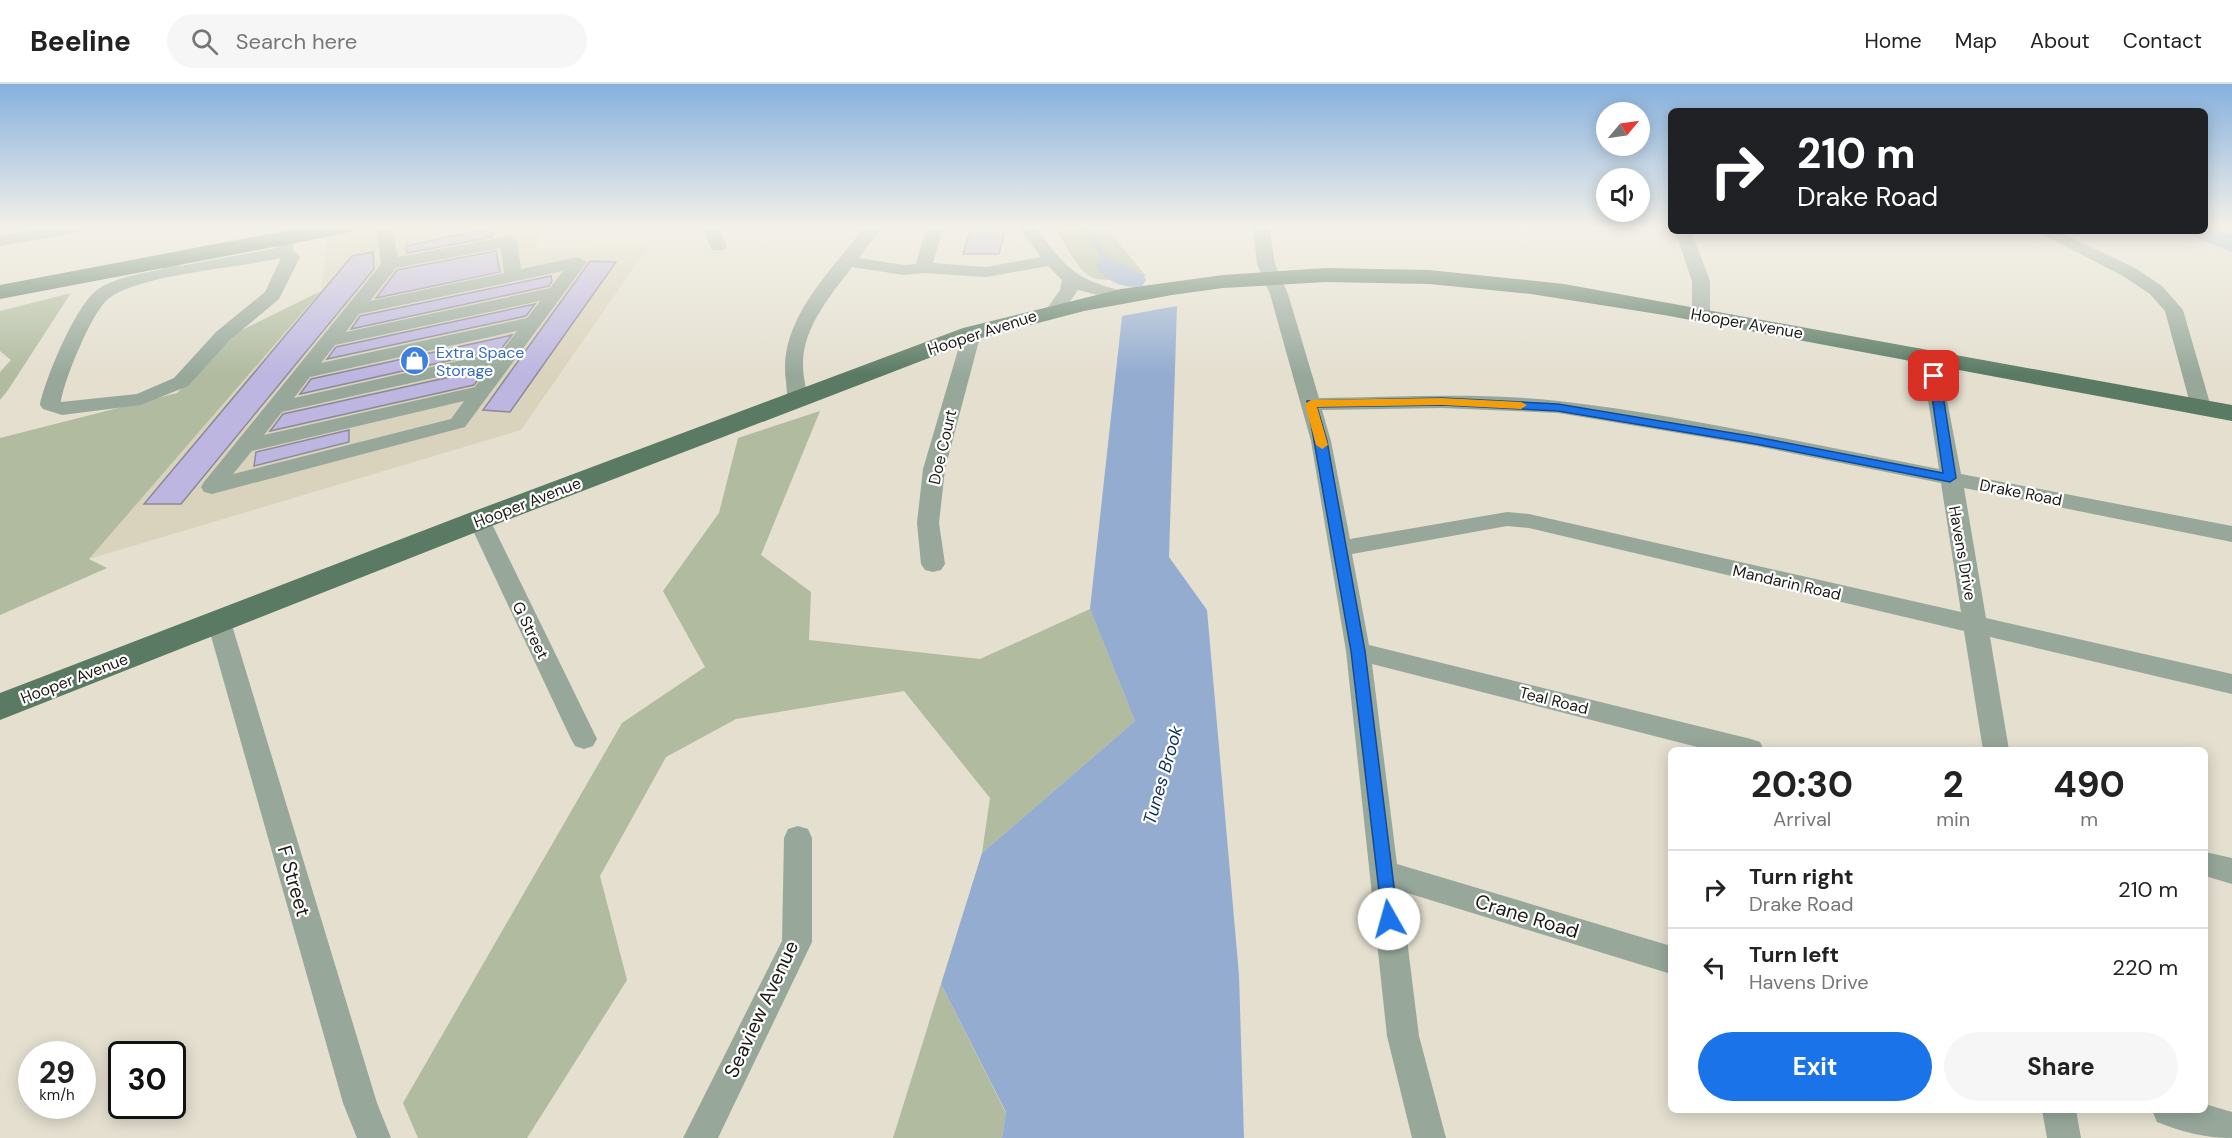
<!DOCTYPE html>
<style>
:root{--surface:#fff;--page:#f6f6f6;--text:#222;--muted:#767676;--line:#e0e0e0;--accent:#1a73e8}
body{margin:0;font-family:"DM Sans",sans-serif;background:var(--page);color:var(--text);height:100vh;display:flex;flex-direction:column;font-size:22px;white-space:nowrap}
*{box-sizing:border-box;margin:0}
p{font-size:20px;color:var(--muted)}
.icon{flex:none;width:33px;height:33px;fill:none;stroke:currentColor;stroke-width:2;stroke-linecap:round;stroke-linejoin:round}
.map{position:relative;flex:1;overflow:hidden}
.drawer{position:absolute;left:1668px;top:663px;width:540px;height:366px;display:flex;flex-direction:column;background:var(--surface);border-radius:9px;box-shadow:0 3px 15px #0003}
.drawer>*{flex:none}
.top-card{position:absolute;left:1668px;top:24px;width:540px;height:126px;border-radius:9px;box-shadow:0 3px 15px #0003;background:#202124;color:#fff;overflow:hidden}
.needle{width:39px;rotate:61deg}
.fabs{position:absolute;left:1596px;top:18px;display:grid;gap:12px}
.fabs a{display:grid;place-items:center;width:54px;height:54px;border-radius:50%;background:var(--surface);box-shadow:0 3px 15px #0003;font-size:30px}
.speed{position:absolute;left:18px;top:957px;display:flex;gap:12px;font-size:30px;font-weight:700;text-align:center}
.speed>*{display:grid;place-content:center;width:78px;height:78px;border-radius:50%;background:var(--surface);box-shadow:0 3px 15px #0003;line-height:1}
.speed small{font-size:15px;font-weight:400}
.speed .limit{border:3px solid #111;border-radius:9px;background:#fff;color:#111}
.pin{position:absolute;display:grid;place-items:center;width:51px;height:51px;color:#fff;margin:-26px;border-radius:12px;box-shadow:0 3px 9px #0006}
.me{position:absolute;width:66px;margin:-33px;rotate:353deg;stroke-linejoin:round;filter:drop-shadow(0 0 4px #0008)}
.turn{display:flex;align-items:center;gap:21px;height:126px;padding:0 30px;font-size:27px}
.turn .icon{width:78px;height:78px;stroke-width:2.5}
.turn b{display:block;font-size:42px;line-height:51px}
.eta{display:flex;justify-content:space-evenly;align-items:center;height:102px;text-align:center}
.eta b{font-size:36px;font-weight:700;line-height:42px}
.primary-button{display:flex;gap:12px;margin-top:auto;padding:12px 30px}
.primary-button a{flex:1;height:69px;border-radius:36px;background:var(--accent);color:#fff;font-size:24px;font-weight:700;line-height:69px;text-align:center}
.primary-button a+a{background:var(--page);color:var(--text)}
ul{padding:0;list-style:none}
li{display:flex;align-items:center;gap:18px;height:78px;padding:0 30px;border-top:2px solid var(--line)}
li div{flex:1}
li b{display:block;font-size:22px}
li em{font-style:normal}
header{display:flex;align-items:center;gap:36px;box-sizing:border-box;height:84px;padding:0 30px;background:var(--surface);border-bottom:2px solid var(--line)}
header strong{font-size:28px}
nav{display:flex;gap:33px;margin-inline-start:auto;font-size:21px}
.search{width:420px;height:54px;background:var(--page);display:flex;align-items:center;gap:15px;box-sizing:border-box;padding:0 21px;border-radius:33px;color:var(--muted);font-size:22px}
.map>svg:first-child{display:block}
.built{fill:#d9d2bc}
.green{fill:#b0bba0}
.water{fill:#93acd0}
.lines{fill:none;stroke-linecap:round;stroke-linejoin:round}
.stream{stroke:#93acd0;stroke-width:5}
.river{fill:#93acd0;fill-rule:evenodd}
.building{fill:#bcb6e1;stroke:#8c8a99;stroke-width:1.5}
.minor{fill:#97a89b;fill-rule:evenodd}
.major{fill:#5a7a63;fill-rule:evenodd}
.route{fill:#1a73e8;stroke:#114b97;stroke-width:1.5}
.slow{fill:#f59e0b}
.labels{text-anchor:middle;stroke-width:4.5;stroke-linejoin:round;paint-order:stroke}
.street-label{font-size:16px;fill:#1c1a15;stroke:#fff}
.shop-label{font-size:16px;fill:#366cbe;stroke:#fff;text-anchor:start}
.water-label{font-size:18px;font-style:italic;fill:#0e2f5d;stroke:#fff}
.near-street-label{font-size:20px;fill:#1c1a15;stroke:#fff}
</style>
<header>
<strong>Beeline</strong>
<div class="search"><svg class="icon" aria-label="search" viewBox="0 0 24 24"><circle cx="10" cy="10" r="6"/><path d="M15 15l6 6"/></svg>Search here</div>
<nav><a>Home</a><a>Map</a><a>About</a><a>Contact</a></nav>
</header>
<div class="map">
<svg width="2232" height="1054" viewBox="0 0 2232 1054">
<rect width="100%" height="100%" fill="#e4dfcf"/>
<path class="built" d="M368,143H544L535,165L648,163L521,346L89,475L321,207L328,151Z"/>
<path class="green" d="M1054,143H1105L1146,192C1081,202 1087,195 1054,143Z
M321,207L89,475L107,484L0,531V354L177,309L238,248Z
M71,209L8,306L0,316V288L11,276L0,267V227Z
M820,327L761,471L811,508L809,556L980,575L1090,525L1135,637L982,769L990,714L904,607L736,635L666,673L600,792L627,896L527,1054H418L403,1019L622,639L705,583L663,507L719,429L738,354Z
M941,900L1006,1029L1002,1054H893Z"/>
<path class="water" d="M1177,222L1169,473L1207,526L1239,891L1244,1054H1002L1006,1028L941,900L982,769L1135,637L1090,525L1122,232Z"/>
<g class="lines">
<path class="stream" d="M1086,143L1110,183"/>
<path class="river" d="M2205,143H2218L2232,150V168L2194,153L2190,147H2205Z
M1110,174L1142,190L1146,196L1142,202C1125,206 1106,197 1096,183L1100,177Z"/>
</g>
<path class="building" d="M1002,143L1005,145L999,170H963L971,144Z
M491,144L493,153L407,169L406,162Z
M496,167L500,188L376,214L397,186Z
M373,168L374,185L181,420H144L352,172Z
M590,177L616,178L510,328L483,326Z
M551,192L552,197L549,202L351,245L360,232Z
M535,220L526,232L327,275L336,263Z
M512,251L501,265L300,310L311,295Z
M486,285L474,301L270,347L283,330Z
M349,346V358L254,382L256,368Z"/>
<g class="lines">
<path class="minor" d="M49,143H88L80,148L0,162V152Z
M376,143H392L398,173L509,152L517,157L521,185L578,173L587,178L465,343L212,410L204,408L201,403L204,398L381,180ZM501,164L504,189L370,217L396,184ZM563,187L550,204L346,248L359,230ZM540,217L527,234L321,279L335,261ZM517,247L502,267L294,314L310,293ZM491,281L475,303L264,351L282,328ZM464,317L451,335L233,390L252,367Z
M702,143H718L727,162L724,166H712Z
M865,143H882L859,174L904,181L916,180L927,143H943L933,179L986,183L1041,173L1018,143H1035C1069,186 1073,195 1127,208L1130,212L1121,217L1078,206L1061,230L1055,231L1046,226L1060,206L1062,196L1048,182L986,193L923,189L904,191L852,183C831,211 802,244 803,282C803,293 806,304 808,315L805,319H791C786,313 787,305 786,297C777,237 831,187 865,143Z
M1253,143H1269L1275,180L1288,210L1319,314C1398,313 1480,308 1559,317C1687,332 1813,361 1939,385L1921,272L1931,266L1938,268L1961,390L2232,442V458L1964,404L1986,534L2232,590V610L1990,553L2009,666H1983L1964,547L1529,444L1507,442L1352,470L1369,561L1751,655L1760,658L1764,666H1709L1372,580L1397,780L1671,862V890L1401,807L1419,952L1446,1054H1412L1387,952L1346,567L1311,357L1270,210L1257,180ZM1442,324L1558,329L1756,362L1941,399L1961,528L1529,430L1507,428L1350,455L1331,357L1322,326Z
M1675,147H1691L1710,197V231L1707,235L1701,237L1692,231V197Z
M2036,147H2057L2135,184L2162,202L2183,226L2211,323L2208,327H2194L2191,323L2165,227L2150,210L2123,192Z
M286,149L294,154L293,166L300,173L279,215L230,256L188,302L141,321L62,331L43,325L40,321C45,295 76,221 97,206C115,193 141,190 162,185L165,171H177L180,182L272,165L276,164L280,150ZM281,174L265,208L216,248L174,294L137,310L61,318C64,296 92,228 108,215C139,190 239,184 281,174Z
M972,243L981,249L945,385L939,439L945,480L941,486L933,488L925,486L921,480L917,439L923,385L963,249Z
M479,429L487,431L490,436L597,655L593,662L584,665L575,662L571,655L468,436L471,431Z
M219,529L228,532L231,538L377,1019L391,1054H357L343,1019L207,538L210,532Z
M798,742L808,745L812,754V858L718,1054H683L782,857L784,754L788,745Z
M2205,768L2232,774V800L2205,792Z
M2205,1020L2232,1028V1054C2205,1054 2182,1048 2157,1038L2152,1026H2205Z
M2042,1026H2076L2081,1054H2047Z"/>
<path class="major" d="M305,143H353L350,148L342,150L0,215V201Z
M1326,184L1429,186L1564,200L2232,321V337L1664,231L1531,210L1429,200L1326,198L1223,204L1172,211L1084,227L981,254L489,443L0,636V609L469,429L963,244L1121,205L1223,191Z"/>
</g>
<linearGradient id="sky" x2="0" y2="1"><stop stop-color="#86b1de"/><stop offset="0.49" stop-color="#f3f1e9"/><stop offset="1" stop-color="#f3f1e9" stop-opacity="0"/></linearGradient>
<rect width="2232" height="291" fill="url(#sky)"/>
<path class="route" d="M1934,289L1940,292L1956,394L1950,398L1756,360L1558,327L1442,321L1317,323L1327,357L1365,567L1398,835L1395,841L1389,843L1383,841L1351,567L1307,317L1442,314L1558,320L1756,353L1943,389L1929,292Z"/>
<path class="slow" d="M1442,314L1521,318L1527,321L1521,325L1442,321L1317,323L1328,361L1322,365L1316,361L1305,320L1311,316Z"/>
<defs>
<symbol id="shop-disc" viewBox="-11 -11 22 22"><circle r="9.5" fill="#3f7fe0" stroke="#fff"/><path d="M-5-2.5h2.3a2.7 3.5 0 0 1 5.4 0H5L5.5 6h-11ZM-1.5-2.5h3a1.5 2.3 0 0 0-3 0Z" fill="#fff"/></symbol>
</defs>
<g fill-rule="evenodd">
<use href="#shop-disc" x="398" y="260" width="33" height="33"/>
</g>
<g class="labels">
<g class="street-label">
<text transform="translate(1747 239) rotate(10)" y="6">Hooper Avenue</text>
<text transform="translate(982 248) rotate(-18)" y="6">Hooper Avenue</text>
<text transform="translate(942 363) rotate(-77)" y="6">Doe Court</text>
<text transform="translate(2021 408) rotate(11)" y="6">Drake Road</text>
<text transform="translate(527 418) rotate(-21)" y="6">Hooper Avenue</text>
<text transform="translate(1963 469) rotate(80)" y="6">Havens Drive</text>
<text transform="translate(1787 498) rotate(13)" y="6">Mandarin Road</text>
<text transform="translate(531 546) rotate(64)" y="6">G Street</text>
<text transform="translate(74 594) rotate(-21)" y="6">Hooper Avenue</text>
<text transform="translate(1554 616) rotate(14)" y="6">Teal Road</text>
</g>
<g class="shop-label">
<text x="436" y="274">Extra Space<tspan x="436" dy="18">Storage</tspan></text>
</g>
<g class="water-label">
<text transform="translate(1163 691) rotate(-74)" y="6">Tunes Brook</text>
</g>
<g class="near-street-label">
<text transform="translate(294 797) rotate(74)" y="7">F Street</text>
<text transform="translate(1527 832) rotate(17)" y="7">Crane Road</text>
<text transform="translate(761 925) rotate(-65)" y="7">Seaview Avenue</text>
</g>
</g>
</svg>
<div class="fabs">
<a><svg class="needle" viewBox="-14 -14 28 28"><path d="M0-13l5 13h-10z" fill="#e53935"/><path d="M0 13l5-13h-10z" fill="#767676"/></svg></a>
<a><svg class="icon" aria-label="sound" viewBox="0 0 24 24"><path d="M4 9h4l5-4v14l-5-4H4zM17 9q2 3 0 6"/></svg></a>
</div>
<div class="speed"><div>29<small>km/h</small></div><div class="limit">30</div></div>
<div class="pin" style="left:1934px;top:292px;background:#d93025"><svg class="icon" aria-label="arrive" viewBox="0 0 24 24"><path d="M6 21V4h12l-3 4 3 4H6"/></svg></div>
<svg class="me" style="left:1389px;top:835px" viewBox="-20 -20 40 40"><circle r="19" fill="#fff"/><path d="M0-13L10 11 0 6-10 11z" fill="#1a73e8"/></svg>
<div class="top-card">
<div class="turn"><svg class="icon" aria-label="right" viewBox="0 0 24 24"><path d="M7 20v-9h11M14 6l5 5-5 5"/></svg><div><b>210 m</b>Drake Road</div></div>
</div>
<section class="drawer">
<div class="eta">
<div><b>20:30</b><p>Arrival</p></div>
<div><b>2</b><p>min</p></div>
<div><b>490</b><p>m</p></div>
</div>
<ul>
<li><svg class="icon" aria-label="right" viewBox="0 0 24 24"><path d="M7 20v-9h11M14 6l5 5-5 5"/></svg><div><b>Turn right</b><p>Drake Road</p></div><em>210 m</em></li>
<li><svg class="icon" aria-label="left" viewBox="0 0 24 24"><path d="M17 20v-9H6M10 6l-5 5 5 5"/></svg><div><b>Turn left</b><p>Havens Drive</p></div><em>220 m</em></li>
</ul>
<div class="primary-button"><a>Exit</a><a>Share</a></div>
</section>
</div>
